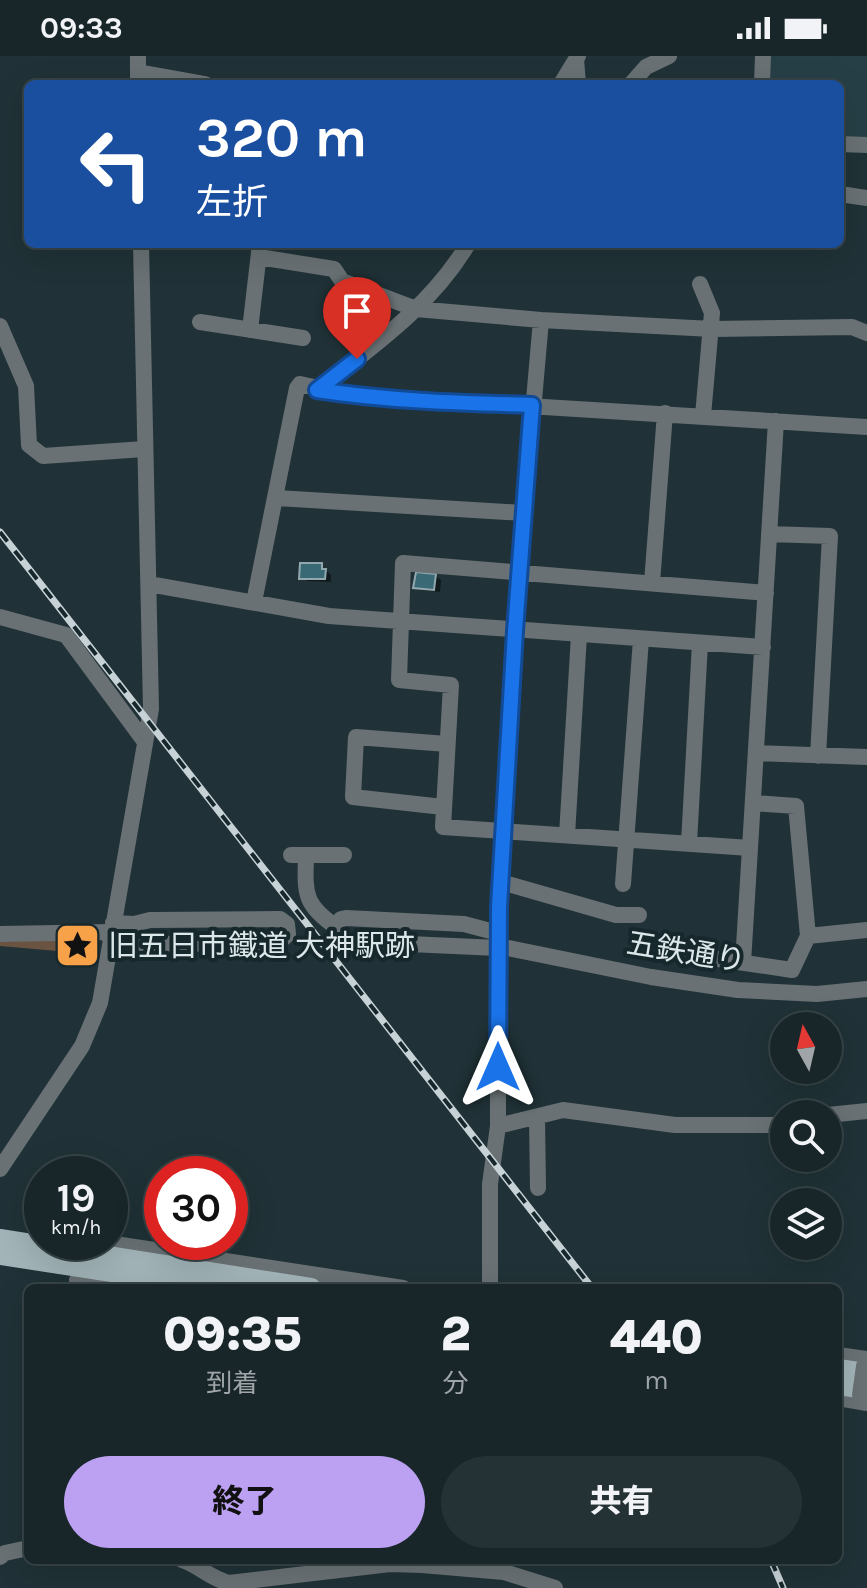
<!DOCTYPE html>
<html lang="ja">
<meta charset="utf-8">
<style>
:root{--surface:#182629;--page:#253235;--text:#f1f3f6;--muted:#9fa5a8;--line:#364346;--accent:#bca0f2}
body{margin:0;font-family:Karla,"Noto Sans JP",sans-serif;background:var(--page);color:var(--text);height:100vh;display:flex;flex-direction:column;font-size:30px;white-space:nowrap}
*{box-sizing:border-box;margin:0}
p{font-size:26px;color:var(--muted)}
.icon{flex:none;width:44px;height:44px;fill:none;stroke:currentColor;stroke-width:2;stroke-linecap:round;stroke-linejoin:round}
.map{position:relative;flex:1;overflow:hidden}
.side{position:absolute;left:24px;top:1228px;width:818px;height:280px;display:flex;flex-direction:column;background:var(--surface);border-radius:12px;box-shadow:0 8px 32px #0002,0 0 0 2px var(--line)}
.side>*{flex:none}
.hud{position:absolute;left:24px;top:24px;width:820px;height:168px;border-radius:12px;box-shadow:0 8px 32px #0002,0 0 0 2px var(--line);background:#1a4fa0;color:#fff;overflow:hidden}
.needle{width:52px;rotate:352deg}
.controls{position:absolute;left:770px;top:956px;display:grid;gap:16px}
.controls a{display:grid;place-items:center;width:72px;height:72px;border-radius:50%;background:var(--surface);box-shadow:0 8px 32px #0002,0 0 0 2px var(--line);font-size:40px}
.speed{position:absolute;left:24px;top:1100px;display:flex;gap:16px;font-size:40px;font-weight:700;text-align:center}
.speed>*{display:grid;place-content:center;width:104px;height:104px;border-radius:50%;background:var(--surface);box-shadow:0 8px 32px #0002,0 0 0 2px var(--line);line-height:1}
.speed small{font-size:20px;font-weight:400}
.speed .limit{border:12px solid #d22;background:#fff;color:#111}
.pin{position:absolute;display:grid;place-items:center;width:68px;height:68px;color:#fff;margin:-82px -34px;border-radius:50% 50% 50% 0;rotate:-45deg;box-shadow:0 0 8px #0007}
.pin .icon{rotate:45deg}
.me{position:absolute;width:88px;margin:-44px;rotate:0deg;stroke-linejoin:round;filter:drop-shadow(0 0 6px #0008)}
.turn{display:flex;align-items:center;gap:28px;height:168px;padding:0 40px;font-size:36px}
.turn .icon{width:104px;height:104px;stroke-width:2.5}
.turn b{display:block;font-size:56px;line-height:68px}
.eta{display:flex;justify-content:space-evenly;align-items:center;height:136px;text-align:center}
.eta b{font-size:48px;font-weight:800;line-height:56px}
.cta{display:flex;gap:16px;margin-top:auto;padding:16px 40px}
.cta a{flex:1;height:92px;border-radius:48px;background:var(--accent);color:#111;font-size:32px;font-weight:800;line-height:92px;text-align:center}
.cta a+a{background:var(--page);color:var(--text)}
.status{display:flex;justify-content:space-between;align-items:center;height:56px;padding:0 40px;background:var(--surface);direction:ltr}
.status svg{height:22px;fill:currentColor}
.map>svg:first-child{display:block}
.built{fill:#263f46}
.green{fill:#6a5441}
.shadow{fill:#0007}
.building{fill:#396975;stroke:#93a8ae;stroke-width:2}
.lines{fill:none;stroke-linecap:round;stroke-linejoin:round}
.minor{stroke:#697174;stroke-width:16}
.tertiary{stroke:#697174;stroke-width:16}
.primary{stroke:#a2b4b8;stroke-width:20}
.rail-casing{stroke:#c7d2d6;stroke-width:7}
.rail{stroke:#17282d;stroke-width:4;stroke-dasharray:12;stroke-linecap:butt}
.minor-bridge{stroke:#697174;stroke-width:16}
.route-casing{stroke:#114b97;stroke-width:20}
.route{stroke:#1a73e8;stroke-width:14}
.labels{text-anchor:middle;stroke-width:8;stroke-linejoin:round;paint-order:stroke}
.poi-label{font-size:30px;fill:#dce7ea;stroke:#17282d;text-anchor:start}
.street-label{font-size:30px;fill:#dce7ea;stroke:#17282d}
</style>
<div class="status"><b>09:33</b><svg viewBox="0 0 49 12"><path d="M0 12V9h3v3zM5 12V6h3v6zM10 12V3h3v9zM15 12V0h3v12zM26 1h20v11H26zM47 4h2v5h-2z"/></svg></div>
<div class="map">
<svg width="867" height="1532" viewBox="0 0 867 1532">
<rect width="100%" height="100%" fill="#203237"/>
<path class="built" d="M769,0H867V85L840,84V28H767Z"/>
<path class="green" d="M92,882V898L0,890V884Z"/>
<path class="shadow" d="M321,509L331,519V526L307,525L301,521Z
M435,520L441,524L440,536L421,534L415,531Z"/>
<path class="building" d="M300,507H322V513H326L325,523H299Z
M416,516L436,518L434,534L413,532Z"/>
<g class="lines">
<path class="minor" d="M138,0V28
M576,3L578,28
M561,28L578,0
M631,28L646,11L669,0
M762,28L763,0
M840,88L867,89
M259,201L334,213L342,225L416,253L541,264L712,273L852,271L867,277
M700,228L712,257L703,360
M200,266L303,282
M0,270L26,330L29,389L43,400L144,393
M250,274L260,188
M317,334C373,290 431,250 468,188
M277,442L524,457
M769,478L830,480L818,700
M652,527L665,357
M149,528L329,560L763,591
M254,546L297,332L300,328L350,339L867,371
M0,561L66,579L145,686
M756,697L867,701
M753,747L796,750L808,880
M443,751L353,741L356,681L447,688
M567,779L579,579
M689,787L700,587
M750,792L443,771L451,629L399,624L403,507L766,537
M291,799H344
M306,799C305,836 303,848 335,870
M501,826L616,859H639
M623,828L641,583
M498,877L464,868L346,862L341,863L335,870V879L343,885L498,892
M110,884H133L144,888L278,887L288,878L287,868L280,863L150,864L134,868L113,867
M698,900L792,914L808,880L867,874
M743,907L776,365
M828,1059L867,1055
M537,1061L538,1132
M498,1070L563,1054L675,1069H784
M0,1113L82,990L100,947L151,653L141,188
M102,1186L403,1232
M77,1224L107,1232
M490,1232V1128L498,1070V877L503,776L519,516L541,264
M838,1299L867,1303
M838,1342L867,1347
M0,1501L5,1497L28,1492
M182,1504C200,1510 211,1523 229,1527L390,1508L422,1509L504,1516L555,1532"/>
<path class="tertiary" d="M138,16L205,28
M840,138L867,142
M0,878L111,876
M498,890L651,921L738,934L817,938L867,933"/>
<path class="primary" d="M0,1183L311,1232
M0,1199L217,1232
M838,1313L867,1317
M838,1329L867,1333"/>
<defs>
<path id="rail" d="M0,476L592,1232
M771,1504L783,1532"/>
</defs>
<use href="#rail" class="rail-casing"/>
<use href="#rail" class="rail"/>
<path class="minor-bridge" d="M860,1339L864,1310"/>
</g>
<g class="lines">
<defs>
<path id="route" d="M357,303L317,334C388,345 460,347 532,349L515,575L499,851L498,1011"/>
</defs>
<use href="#route" class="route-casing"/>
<use href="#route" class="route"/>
</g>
<defs>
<symbol id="sight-square" viewBox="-11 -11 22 22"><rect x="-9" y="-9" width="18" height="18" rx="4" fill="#f7a149" stroke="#17282d"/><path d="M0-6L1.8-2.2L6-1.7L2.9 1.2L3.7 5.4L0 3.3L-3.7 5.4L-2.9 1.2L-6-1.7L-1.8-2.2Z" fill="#111"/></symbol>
</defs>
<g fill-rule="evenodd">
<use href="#sight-square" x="52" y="864" width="51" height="51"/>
</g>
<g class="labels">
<g class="poi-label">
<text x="108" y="900">旧五日市鐵道 大神駅跡</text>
</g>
<g class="street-label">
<text transform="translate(686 896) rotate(9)" y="10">五鉄通り</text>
</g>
</g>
</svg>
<div class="controls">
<a><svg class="needle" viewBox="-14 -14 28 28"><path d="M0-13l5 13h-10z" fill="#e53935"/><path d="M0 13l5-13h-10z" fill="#9fa5a8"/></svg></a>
<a><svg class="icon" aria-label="search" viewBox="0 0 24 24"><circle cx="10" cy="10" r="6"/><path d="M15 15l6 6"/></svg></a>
<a><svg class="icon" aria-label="layers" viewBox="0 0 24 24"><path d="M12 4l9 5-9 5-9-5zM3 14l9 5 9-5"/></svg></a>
</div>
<div class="speed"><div>19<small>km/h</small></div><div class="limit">30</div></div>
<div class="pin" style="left:357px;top:303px;background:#d93025"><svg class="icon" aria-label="arrive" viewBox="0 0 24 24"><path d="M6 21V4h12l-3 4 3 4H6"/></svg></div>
<svg class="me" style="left:498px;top:1011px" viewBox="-20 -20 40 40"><path d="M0-17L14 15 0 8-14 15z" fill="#1a73e8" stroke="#fff" stroke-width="4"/></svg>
<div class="hud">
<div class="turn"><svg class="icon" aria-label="left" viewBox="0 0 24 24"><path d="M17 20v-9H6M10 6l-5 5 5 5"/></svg><div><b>320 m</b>左折</div></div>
</div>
<section class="side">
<div class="eta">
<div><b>09:35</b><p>到着</p></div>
<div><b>2</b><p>分</p></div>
<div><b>440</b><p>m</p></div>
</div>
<div class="cta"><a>終了</a><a>共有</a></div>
</section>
</div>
